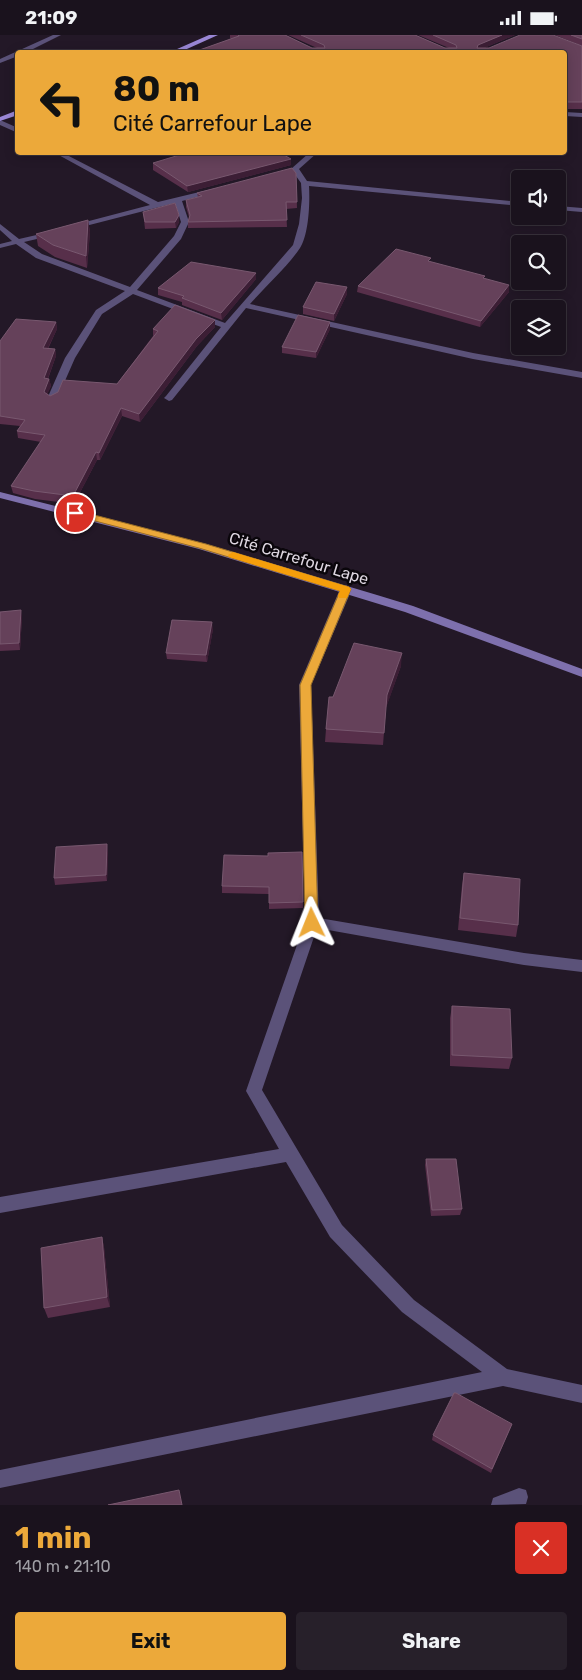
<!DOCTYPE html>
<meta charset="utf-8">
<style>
:root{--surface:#1a121d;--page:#27202a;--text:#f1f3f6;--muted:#9f9ea4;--line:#38323b;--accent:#eca93a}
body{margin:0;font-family:Rubik,sans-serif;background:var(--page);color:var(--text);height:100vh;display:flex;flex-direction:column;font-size:19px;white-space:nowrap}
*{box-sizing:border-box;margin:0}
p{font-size:16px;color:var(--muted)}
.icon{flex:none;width:28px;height:28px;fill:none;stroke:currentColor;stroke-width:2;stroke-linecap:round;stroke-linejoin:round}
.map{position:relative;height:1470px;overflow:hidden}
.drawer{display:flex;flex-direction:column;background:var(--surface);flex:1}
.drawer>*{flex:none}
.top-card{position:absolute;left:15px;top:15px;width:552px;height:105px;border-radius:5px;box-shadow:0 2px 12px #0003,0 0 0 1px var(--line);background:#eca93a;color:#111;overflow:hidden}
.controls{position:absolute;left:511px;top:135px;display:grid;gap:10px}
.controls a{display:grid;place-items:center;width:55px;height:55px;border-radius:5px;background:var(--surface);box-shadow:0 2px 12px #0003,0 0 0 1px var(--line);font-size:25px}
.pin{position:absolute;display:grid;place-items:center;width:42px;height:42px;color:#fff;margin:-21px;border:2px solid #fff;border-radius:50%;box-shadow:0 1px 5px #0007}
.me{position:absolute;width:55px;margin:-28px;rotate:358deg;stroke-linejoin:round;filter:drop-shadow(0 0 4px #0008)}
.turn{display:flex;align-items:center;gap:18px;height:105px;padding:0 15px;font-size:22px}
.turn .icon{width:65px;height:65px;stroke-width:2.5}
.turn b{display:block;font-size:35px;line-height:42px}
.round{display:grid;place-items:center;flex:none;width:52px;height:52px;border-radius:5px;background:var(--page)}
.overview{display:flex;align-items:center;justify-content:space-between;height:85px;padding:0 15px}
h1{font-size:30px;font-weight:700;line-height:38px;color:var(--accent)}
.cta{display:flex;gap:10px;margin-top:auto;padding:10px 15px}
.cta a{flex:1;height:58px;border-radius:5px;background:var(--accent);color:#111;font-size:20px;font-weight:700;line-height:58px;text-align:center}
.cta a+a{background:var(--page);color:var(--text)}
.status{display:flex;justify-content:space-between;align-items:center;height:35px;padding:0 25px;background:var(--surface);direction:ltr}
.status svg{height:14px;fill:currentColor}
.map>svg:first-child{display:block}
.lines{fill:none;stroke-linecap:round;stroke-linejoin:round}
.street{fill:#5b5279;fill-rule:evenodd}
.secondary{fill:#7e70ad;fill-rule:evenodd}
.primary{fill:#9a87d6;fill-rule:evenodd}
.wall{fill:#572f4a}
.shaded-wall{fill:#3c1e35}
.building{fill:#65415a;stroke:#78586f}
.route{fill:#eca93a;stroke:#996e26}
.slow{fill:#f59e0b}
.labels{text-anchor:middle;stroke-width:5;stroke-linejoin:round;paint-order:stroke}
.street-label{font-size:16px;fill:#ddd6e0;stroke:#0a060b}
</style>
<div class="status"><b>21:09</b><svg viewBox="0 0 49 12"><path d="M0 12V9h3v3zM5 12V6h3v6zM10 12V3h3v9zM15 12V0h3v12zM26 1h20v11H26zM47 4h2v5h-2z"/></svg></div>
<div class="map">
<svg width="582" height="1470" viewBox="0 0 582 1470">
<rect width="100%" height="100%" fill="#231827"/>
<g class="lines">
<path class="street" d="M53,0H61L25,18H18V21L0,28V24Z
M565,77L582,78V82L565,81Z
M0,85L18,93V98L0,90Z
M55,118H63L158,167L216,153V157L182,166L189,187L181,204L137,255L225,288L293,210L299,189L302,163L301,148L291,134L309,118H317L299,134L307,146L520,167V171L309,151C310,167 309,199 300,213C288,231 265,252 250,269L473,318L582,337V343L473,324L246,273L172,365L169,366L164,363L166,361L221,292L133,259L102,279L75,323L57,364L52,367L49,366L47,364L65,323L96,275L125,256L36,223L16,209L0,213V209L12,206L0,195V189L19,204L54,196V200L24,207L42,219L130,252L174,201L181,187L175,168L70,195V191L150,170Z
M558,171L582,173V177L558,175Z
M346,550L352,554L311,650L319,883L524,918L582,925V937L524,930L317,893L262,1055L342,1190L414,1265L507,1334L582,1350V1368L503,1351L0,1453V1435L482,1337L402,1277L330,1202L286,1127L0,1178V1162L279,1114L246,1056L305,887L299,650L340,554Z
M519,1453L526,1455L528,1462L526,1469L491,1470L493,1463Z"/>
<path class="secondary" d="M0,457L206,509L377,560L413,571L582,634V642L405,577L199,514L0,463Z"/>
<path class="primary" d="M209,0H218L178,18H168Z
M18,75V80L0,86V82Z"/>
</g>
<path class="wall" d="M230,0H285L312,13H317L288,0H415L445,13H449L418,0H515L484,13L582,11V74H565V18H191L231,4L230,3Z
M555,0H582V11Z
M287,122L291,130L188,157L153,135V128Z
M296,138L297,173L286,174L287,192L188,193V187L189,182L186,172V165L198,162L197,158Z
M143,177L179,180V187L176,193L145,194Z
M88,185L90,197L87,233L55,222L38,211L36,199Z
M431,227L485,244L509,257L480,292L357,257L358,251Z
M256,244L222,285L182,270V267L158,260V253Z
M347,252V259L334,286L303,279V272Z
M56,287L57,294L48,314H55L56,321L48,344H49L51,351L47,359L50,361L117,349L153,301V294L215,292L197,311L140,387L122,381L100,425H97L74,469L35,464L13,458L11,451L41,407L18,403L17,396L20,391L0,389V306Z
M330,294L316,323L282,318V312Z
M0,577L22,582L20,615L0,616Z
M213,594L207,627L167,624L166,618Z
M401,631L386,672L383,710L325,707L326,694L333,662Z
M108,816L107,846L55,850L54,843Z
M302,817L303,873L269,874V859L222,858V851L268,821Z
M464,838L518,890L516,902L458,895L462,850Z
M452,971L512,1023L509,1034L450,1031V983Z
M426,1124L462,1174L460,1180L431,1181L425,1130Z
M102,1202L104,1212L110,1272L48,1283L44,1273Z
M512,1389L491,1438L432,1405L433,1400Z"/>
<path class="shaded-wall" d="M502,0H515L477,16V18L478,10Z
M284,118H293L282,126V119Z
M291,124V130L188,157L187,151Z
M179,180V187L176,193L175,187Z
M88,185L90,197L87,233L86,221Z
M256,238V244L222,285L221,278Z
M509,250V257L480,292L481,286Z
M347,252V259L334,286V279Z
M215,285V292L197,311L140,387L139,379L196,304Z
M56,287L57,294L44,321L43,313Z
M330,287V294L316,323V317Z
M55,314L56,321L45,351L44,343Z
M49,344L51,351L45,364L44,357Z
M121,373L122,381L100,425L99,418Z
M96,417L97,425L74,469L73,461Z
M21,575L22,582L20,615L19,608Z
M212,587L213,594L207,627L206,620Z
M402,618L401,631L386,673L387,660Z
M107,809L108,816L107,846L106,840Z
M102,1202L104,1212L110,1272L107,1262Z"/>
<path class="building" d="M238,0H285L312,13H325L324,10L301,0H415L445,13H457L456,10L433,0H502L478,10L477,13H489L520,0H553L582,11V67H565V18H191L239,1Z
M571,0H582V4Z
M186,118H284L282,119L291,124L187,151L153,128Z
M292,133L296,138L297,167H286L287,185L188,187L190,180L186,165L202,161L197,158Z
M175,168L179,180L175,187H145L143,177Z
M88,185L86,221L53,210L36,199Z
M396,214L431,223L428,226L485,241L483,243L509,250L481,286L358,251Z
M191,227L256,238L221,278L182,263L184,261L158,253Z
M316,247L347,252L334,279L303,272Z
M175,270L215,285L196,304L139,379L121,373L99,418L96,417L73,461L34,456L11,451L45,400L17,396L25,385L0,381V306L16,284L56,287L43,313L55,314L44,343L49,344L44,357L50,361L58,357L63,345L117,349L158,296L153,294Z
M298,280L330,287L316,317L282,312Z
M21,575L19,608L0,609V577Z
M172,585L212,587L206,620L166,618Z
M354,608L402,618L387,660L384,698L326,694L329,662H333Z
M107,809L106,840L54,843L56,812Z
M302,817L303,867L269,868V852L222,851L224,820L268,821V818Z
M464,838L520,844L518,890L460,883Z
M452,971L510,974L512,1023L452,1020Z
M426,1124H456L462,1174L432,1175Z
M102,1202L107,1262L44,1273L41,1213Z
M454,1358H456L512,1389L492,1434L433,1400Z
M179,1455L182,1470H108Z"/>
<path class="route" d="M75,475L206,509L349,552L351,554L311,650L318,888L316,891H307L305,888L300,650L340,556L199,513L72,480L70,478Z"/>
<path class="slow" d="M233,517L349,552L351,554L347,563H339L338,560L340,556L229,522L228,520Z"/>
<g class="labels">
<g class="street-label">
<text transform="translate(299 523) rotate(17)" y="6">Cité Carrefour Lape</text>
</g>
</g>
</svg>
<div class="controls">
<a><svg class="icon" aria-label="sound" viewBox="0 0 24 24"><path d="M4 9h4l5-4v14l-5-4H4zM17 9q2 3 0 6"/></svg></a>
<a><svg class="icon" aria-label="search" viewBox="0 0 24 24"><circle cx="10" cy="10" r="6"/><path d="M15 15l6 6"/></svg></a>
<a><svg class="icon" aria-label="layers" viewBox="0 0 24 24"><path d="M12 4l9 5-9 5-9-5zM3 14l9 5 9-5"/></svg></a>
</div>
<div class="pin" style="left:75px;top:478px;background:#d93025"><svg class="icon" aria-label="arrive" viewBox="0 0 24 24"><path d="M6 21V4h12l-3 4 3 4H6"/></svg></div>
<svg class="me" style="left:312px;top:888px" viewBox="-20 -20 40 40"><path d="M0-17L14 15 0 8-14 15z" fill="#eca93a" stroke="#fff" stroke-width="4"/></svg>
<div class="top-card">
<div class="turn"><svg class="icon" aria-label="left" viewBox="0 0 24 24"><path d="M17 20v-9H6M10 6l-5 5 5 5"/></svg><div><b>80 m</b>Cité Carrefour Lape</div></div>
</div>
</div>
<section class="drawer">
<div class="overview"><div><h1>1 min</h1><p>140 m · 21:10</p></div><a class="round" style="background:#d93025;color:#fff"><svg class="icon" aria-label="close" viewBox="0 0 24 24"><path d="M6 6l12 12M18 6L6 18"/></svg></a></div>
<div class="cta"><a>Exit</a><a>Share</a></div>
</section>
